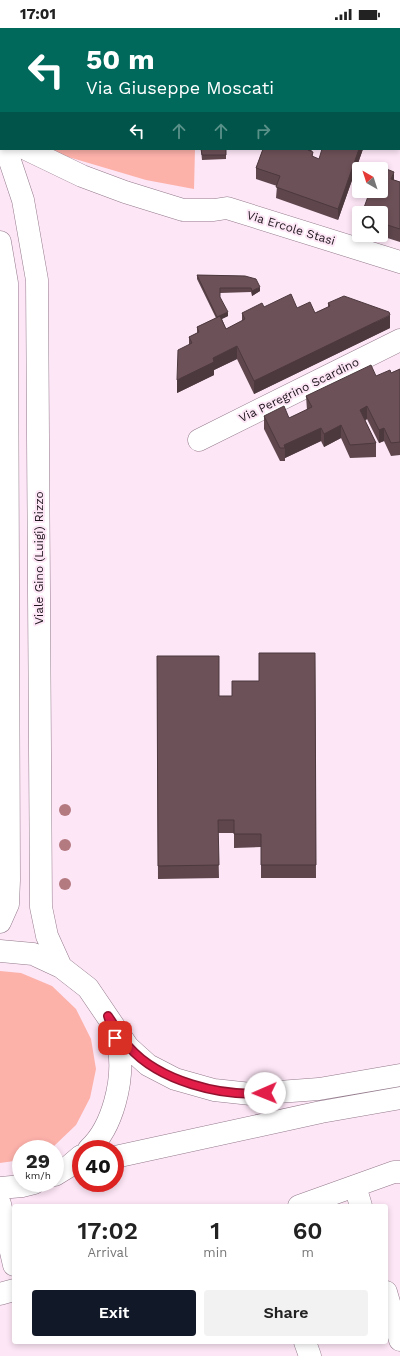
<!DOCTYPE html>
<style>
:root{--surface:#fff;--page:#f2f2f2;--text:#222;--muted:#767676;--accent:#111827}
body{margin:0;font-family:"Work Sans",sans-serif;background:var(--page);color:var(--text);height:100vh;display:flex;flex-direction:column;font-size:15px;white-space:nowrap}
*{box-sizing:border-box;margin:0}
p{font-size:13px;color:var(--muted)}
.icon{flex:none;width:22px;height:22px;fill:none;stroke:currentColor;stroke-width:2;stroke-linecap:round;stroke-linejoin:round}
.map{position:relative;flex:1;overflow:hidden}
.details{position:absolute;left:12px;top:1176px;width:376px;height:140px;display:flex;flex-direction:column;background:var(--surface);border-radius:4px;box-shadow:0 2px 6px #0003}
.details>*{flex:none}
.hud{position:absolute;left:0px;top:0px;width:400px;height:122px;box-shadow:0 2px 6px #0003;background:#00695c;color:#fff;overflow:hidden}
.needle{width:26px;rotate:321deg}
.fabs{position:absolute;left:352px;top:134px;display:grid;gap:8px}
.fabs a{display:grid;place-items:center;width:36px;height:36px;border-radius:4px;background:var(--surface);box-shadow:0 2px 6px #0003;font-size:20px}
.speed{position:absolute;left:12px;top:1112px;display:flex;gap:8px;font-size:20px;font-weight:700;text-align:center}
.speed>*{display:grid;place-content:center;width:52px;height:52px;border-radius:50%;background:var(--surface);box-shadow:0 2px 6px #0003;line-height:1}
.speed small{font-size:10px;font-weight:400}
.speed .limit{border:6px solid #d22;background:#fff;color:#111}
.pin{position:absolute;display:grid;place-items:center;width:34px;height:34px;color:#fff;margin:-17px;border-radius:8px;box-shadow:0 2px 6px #0006}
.me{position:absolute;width:44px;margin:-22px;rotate:269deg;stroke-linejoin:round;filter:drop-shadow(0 0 3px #0008)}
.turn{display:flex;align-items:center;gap:14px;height:84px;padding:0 20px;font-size:18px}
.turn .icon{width:52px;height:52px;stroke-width:2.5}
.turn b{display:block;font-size:28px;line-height:34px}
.lanes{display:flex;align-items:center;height:38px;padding:0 20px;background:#0003;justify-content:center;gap:20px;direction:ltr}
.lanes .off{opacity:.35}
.eta{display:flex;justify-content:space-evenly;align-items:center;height:68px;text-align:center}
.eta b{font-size:24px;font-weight:600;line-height:28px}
.button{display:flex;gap:8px;margin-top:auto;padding:8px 20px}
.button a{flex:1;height:46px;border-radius:4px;background:var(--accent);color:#fff;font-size:16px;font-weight:600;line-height:46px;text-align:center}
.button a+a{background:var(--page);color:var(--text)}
.status{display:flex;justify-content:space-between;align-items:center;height:28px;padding:0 20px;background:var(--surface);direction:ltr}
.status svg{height:11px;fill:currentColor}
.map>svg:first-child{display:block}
.green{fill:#fcb1a9}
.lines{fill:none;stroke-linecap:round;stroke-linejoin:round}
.minor-casing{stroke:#937a8c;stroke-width:23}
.minor{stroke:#fff;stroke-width:22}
.tree{fill:#b37a80}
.wall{fill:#5e464c}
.shaded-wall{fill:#4c393e}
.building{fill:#6d5158;stroke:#4c393e}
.route-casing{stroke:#92132f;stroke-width:10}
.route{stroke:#e11d48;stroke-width:7}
.labels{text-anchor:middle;stroke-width:4;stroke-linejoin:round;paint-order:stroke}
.street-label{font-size:12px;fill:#1f161d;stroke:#fde6f6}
</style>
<div class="status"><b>17:01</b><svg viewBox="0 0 49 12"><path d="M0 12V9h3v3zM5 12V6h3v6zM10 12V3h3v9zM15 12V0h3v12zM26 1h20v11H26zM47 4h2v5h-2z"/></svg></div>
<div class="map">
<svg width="400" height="1328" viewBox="0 0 400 1328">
<rect width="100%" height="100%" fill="#fde6f6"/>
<path class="green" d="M0,0H197L1,1V42Z
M51,121H195L194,161L146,152L65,128Z
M0,943L21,945L52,958L76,981L91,1011L96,1041L90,1070L76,1097L54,1118L48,1121H21V1132L0,1135Z"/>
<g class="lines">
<defs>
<path id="minor" d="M341,1V0
M399,65H400
M6,121L23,172L37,252L41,879L47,908L61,939
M28,122L82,148L125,164L183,182H214L227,180L400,234
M0,214L7,255L9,852L8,876L0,894
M199,412L400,312
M0,923L33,926L61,939L88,960L128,1019L148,1037L175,1051L214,1062L251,1066L319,1061L400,1047
M89,1121C113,1099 124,1052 119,1021C117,1015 115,1009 113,1003
M115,1129L321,1084L400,1070
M55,1147L68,1139L81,1128
M355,1158L361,1178
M0,1160L22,1158L34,1155
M0,1176L14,1237
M299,1178L394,1144H400
M386,1264L400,1312
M0,1266L14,1262
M305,1314L310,1328"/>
</defs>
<use href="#minor" class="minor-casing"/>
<use href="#minor" class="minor"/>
</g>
<g class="tree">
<circle cx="65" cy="782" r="6"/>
<circle cx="65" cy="817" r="6"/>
<circle cx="65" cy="856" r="6"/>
</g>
<path class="wall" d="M201,121H226V131L202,132Z
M263,121H312L311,123L313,129L319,131L363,121L338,192L276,170L277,158L256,151V140Z
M394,152L400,154V214L378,207H381V185Z
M197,247L245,248L260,263L252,268L251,264L220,265V270L228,288L222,291L226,301L242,293V285L264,279L297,280L315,285L328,279V275L390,300L254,366L237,331L214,342V347L177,365L189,317V309L197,305V299L216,290L197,251Z
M400,341V427L391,428L384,413L379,415L367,391L365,393L376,415V429L350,430L341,410L324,419L321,413L285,430V433H280L264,401V388L289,390L307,382L306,368L391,345Z
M315,625L316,850H261V819L234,820V805H218L219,850L158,851L157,628L219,668H232L259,653Z"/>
<path class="shaded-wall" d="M308,121H312L308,133Z
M359,121H363L338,192V181Z
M394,144V157L391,151Z
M260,259V263L252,268V263Z
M228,284V288L217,293V289Z
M390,287V300L254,366V353Z
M237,318V331L214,342V347L177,365V352L213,330Z
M367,378V391L360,395V382Z
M341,397V410L324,419V406Z
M321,400V413L285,430V420L284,417Z
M384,400V413L379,415V402Z"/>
<path class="building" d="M201,121H226V127H202Z
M263,121H308V122L313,124L312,128L319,131L322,121H359L338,181L276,159L280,148L256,140Z
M379,138L394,144L391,151L400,154V201L381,195V185H362L370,163H381V141H378Z
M197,247L245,248L256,251L260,259L252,263L251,260H220V269L228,284L217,289Z
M291,266L297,280L310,274L315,285L330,278L328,275L344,268L389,284L390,287L254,353L237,318L213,330L214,334L177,352L178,322L192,315L189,309L199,304L197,299L220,288L226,301L245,291L242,285L262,275L264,279Z
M371,337L376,348L390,342L391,345L400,341V414L391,415L384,400L379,402L367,378L360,382L376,415L350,417L341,397L324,406L321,400L284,417L285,420H280L264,388L284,378L289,390L312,379L306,368Z
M259,625H315L316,837H261V806H234V792H218L219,837L158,838L157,628H219V668H232V653H259Z"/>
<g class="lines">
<defs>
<path id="route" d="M115,1010L108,988C115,998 121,1010 129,1019C159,1053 221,1069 265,1065"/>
</defs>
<use href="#route" class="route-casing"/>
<use href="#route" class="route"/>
</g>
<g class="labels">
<g class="street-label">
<text transform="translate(291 200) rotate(17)" y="4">Via Ercole Stasi</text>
<text transform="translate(299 362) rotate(-26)" y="4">Via Peregrino Scardino</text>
<text transform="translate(39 530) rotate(-90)" y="4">Viale Gino (Luigi) Rizzo</text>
</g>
</g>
</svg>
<div class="fabs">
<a><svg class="needle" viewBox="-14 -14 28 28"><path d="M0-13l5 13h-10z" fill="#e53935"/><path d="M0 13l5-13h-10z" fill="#767676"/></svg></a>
<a><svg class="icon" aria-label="search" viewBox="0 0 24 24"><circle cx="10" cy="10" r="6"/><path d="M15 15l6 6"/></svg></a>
</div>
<div class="speed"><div>29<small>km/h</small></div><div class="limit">40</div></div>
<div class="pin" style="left:115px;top:1010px;background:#d93025"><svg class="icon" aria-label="arrive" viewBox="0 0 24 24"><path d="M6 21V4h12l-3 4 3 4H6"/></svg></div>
<svg class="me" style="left:265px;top:1065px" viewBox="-20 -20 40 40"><circle r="19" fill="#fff"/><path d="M0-13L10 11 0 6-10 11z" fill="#e11d48"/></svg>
<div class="hud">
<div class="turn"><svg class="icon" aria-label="left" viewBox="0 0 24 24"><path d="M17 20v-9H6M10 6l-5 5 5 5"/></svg><div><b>50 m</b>Via Giuseppe Moscati</div></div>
<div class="lanes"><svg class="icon" aria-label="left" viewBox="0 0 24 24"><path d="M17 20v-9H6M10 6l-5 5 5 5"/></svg><svg class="icon off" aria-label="ahead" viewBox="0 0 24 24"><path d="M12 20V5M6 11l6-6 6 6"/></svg><svg class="icon off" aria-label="ahead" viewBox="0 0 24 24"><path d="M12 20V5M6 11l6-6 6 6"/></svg><svg class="icon off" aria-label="right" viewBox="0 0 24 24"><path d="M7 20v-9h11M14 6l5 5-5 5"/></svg></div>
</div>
<section class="details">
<div class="eta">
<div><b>17:02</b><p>Arrival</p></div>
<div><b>1</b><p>min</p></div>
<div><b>60</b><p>m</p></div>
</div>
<div class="button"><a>Exit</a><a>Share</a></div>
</section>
</div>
